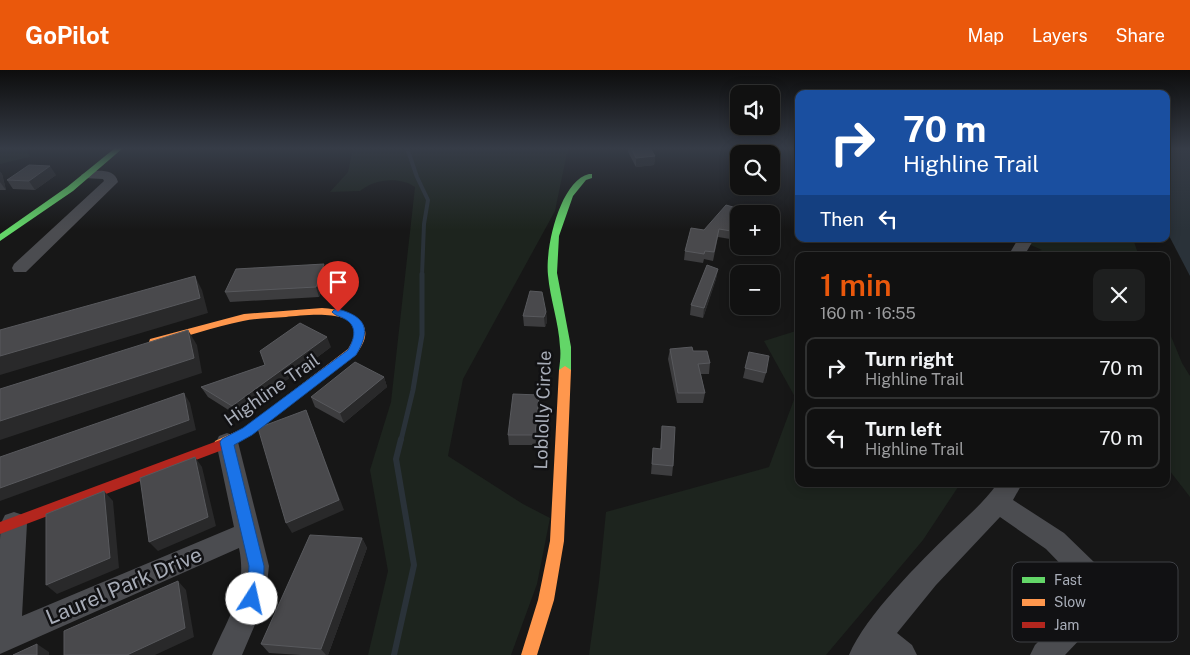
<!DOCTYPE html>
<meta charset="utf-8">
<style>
:root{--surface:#111;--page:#1e1f1f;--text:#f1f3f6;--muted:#9c9d9f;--line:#303131;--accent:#ea580c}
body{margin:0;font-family:"Public Sans",sans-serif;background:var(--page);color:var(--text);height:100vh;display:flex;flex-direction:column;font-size:19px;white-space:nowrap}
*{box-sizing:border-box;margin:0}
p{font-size:16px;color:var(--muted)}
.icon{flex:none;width:28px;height:28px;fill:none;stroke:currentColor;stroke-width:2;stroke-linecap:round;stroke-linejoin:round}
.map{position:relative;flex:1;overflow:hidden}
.sheet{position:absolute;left:795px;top:182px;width:375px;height:235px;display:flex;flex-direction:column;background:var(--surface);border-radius:10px;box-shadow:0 2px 12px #0003,0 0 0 1px var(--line)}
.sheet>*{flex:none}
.guide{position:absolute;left:795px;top:20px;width:375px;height:152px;border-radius:10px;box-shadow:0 2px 12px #0003,0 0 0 1px var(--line);background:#1a4fa0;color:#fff;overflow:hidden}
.tools{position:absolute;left:730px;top:15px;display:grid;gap:10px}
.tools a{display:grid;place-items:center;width:50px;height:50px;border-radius:10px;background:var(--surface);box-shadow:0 2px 12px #0003,0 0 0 1px var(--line);font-size:25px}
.pin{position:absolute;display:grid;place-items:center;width:42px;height:42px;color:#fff;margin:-51px -21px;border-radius:50% 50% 50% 0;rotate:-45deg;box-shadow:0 0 5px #0007}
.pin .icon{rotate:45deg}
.me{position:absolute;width:55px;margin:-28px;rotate:10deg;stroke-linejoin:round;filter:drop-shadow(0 0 4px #0008)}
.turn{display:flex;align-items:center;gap:18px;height:105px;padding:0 25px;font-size:22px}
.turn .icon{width:65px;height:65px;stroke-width:2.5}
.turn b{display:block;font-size:35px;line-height:42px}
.then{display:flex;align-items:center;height:48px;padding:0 25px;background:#0003;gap:10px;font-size:19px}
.round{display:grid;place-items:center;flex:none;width:52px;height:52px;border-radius:10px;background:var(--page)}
.head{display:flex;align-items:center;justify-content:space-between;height:85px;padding:0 25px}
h1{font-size:30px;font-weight:600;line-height:38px;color:var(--accent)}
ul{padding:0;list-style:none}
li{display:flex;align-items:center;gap:15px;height:62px;margin:0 10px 8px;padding:0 15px;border:2px solid var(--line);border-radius:10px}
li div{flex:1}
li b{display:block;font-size:19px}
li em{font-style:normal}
header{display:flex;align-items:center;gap:30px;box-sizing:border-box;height:70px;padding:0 25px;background:var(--accent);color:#fff}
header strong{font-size:24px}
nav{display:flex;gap:28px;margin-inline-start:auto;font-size:18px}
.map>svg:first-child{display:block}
.green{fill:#1d241e}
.water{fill:#2a3239}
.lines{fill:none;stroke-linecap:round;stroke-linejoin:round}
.stream-far2{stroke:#2a3239;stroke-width:4}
.stream-far1{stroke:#2a3239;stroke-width:5}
.stream{stroke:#2a3239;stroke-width:6}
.street{fill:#4b4c50;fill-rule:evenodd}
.fast{fill:#63d668;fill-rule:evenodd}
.slow{fill:#ff974d;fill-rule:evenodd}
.jam{fill:#b3261e;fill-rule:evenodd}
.wall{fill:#3d3d3f}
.shaded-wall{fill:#29292a}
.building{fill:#49494c;stroke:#58595d}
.route{fill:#1a73e8;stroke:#114b97}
.labels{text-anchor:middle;stroke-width:5;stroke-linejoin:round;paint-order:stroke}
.street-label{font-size:18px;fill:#a8adb8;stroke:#111113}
.near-street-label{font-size:21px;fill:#a8adb8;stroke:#111113}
.key{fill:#111113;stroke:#3e4045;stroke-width:1}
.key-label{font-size:14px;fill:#a8adb8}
</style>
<header>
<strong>GoPilot</strong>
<nav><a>Map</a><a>Layers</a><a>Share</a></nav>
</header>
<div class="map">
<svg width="1190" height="585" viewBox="0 0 1190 585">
<rect width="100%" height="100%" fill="#171717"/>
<path class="green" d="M0,78H26L30,87L0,94Z
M353,78H568L555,141L463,309L448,386L523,434L550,448L537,514L511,585H368L388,501L370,400L391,332L415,117C400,106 374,109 360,121L330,122L348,102Z
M1017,169H1133L1139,186H1019L1042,180Z
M1166,254L1182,293L1190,306V427L1166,396Z
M799,260V414H960L923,470L826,585H589L599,512L606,442L769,397L795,327L764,271Z"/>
<path class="water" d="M1166,78H1190V206L1166,160Z"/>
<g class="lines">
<path class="stream-far2" d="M407,78L417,107L428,130L424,154L422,205"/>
<path class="stream-far1" d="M401,370L413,320L422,265V204"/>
<path class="stream" d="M394,585L414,495L396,389L401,369"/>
<path class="street" d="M88,101C99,101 115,98 118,112L26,202H14L12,198L14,194L104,111L103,109L83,108L81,105Z
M1018,169H1034L1024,186H1008Z
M227,363L235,366L238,372L269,496L265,531L242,585H212C228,547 248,522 239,478L0,584V469L1,453L5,445L14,442L23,445L27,453L22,546L234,457L216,372L219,366Z
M997,414H1022L1013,430L1064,463L1096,494L1110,533L1106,542L1065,585H1030L1035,575L1081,529L1076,510L1046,479L1000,447L936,515L897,563L912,575L917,585H849C866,545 920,492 952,461C968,446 985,431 997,414Z"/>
<path class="fast" d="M115,78H123L73,121L0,171V164L67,117Z
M589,104H592V108L586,110L573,126L559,166L557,203L571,277V300L565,304L559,300C560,292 561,284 560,277C559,253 550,229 548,205C545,178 560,111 589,104Z"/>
<path class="slow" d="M322,238C338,239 369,244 365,267C364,273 359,280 356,285L252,364L220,380L215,379L214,375L215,371L244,358L348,279C375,236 308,245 286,247C272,248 257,248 243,251C213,257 184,267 154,276L149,272L150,269L244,244Z
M565,296L571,300L564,471L554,530L537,585H521L538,530L550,471L559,300Z"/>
<path class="jam" d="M220,370L225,371L226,375L225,379L0,464V452Z"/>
</g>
<path class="wall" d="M628,78H650L655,86L654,95L636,97L628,82Z
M0,102L2,104L6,120H0Z
M56,105L35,120L13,119L7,110Z
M738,158L736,170L718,167L713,191L704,189L703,193L684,190L685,181L704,160Z
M718,199L716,209L703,248L690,245L691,235Z
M328,204L319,227L230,232L225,222Z
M546,242L547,252L545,257L524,256L523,246Z
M331,277L238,346L208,327L201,317Z
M670,279L693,281L710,293L709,304H701L705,323L703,333H677L668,289Z
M749,282L766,303L763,313L743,308Z
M384,307L387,317L344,353L315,337L311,327Z
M540,335L536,375H509L508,365Z
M662,356L673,396L672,406L651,404L653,378L660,379Z
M362,468L367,478L328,585H301L269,583L261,574Z"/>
<path class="shaded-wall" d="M655,86L654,95L636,97V88Z
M50,96L56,105L35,120L29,111Z
M0,102L2,104L6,120L0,112Z
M324,194L328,204L319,227L316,217Z
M718,199L716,209L703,248L704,238Z
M195,206L202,220L208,243L0,305V286Z
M546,242L547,252L545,257L544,247Z
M188,260L197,275L202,303L0,370V351Z
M327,267L331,277L238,346L232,336Z
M384,307L387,317L344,353L340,343Z
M184,323L190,333L196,360L0,431V418Z
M539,325L540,335L536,375L535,365Z
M306,340L310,351L344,440L292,463L286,453Z
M195,387L202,397L216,456L158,481L149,472Z
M104,421L113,431L119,498L57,524L46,515Z
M362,468L367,478L328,585H326L321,579Z
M178,511L186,520L194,567L155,585H127Z
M37,574L49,582V585H37Z"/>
<path class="building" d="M631,78H650L655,86L636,88Z
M29,95L50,96L29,111L7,110Z
M726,135L747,141L745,144H739V153L737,162L719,159L714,182L705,181L704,184L685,181L691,158L704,160Z
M324,194L316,217L225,222L236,199Z
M707,195L718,199L704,238L691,235Z
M195,206L200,228L0,286V260Z
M530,221L542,222L546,242L544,247L523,246Z
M300,253L327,267L232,336L201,317L265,295L260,281Z
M188,260L194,288L0,351V319Z
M692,277L693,281H707L710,293L698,294L705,323H678L670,279Z
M749,282L769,286L766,303L745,298Z
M355,292L384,307L340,343L311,327Z
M184,323L189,350L0,418V387Z
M513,324L539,325L535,365H508Z
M306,340L339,430L286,453L258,358Z
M662,356L675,357L673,396L652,394L653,378L661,379Z
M195,387L208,447L149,472L140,408Z
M104,421L110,488L46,515V444Z
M310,465L362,468L321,579L261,574Z
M178,511L185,558L127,585H64V561Z
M37,574V585H13Z"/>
<linearGradient id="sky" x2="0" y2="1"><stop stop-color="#0d0d0d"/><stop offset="0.49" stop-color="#363c47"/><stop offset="1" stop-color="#363c47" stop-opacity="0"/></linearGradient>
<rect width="1190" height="160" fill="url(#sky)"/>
<path class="route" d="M338,239C367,247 371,260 356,285L252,365L234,375L264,496C264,510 263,522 257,535L252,537L246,535L244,529L248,515L249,496L220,372L222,369L243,358L348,280C355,268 358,255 343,248C339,246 336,246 332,242L334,240Z"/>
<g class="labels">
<g class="street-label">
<text transform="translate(272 320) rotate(-35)" y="6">Highline Trail</text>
<text transform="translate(543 340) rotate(-88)" y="6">Loblolly Circle</text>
</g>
<g class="near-street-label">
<text transform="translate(124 516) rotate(-23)" y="7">Laurel Park Drive</text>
</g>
</g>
<rect x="1012" y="492" width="166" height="80" rx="8" class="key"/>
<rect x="1022" y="507" width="23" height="6" fill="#63d668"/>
<rect x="1022" y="529" width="23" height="7" fill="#ff974d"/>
<rect x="1022" y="552" width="23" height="6" fill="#b3261e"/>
<g class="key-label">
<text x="1054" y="515">Fast</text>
<text x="1054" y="537">Slow</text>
<text x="1054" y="560">Jam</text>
</g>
</svg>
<div class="tools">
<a><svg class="icon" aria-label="sound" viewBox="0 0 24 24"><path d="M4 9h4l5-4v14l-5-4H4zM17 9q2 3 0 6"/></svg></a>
<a><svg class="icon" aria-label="search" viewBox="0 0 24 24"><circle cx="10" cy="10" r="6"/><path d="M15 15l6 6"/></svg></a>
<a>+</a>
<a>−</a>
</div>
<div class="pin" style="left:338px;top:242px;background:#d93025"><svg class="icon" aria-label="arrive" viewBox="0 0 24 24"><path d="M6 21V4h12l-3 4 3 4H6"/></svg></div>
<svg class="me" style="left:252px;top:529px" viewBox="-20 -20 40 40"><circle r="19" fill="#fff"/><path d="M0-13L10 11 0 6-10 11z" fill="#1a73e8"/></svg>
<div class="guide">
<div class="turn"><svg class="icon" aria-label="right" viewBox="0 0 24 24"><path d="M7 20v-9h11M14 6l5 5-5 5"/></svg><div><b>70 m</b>Highline Trail</div></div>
<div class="then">Then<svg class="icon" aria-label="left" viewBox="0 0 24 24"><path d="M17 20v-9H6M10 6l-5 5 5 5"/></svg></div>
</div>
<section class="sheet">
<div class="head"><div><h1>1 min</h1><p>160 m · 16:55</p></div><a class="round"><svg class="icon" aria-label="close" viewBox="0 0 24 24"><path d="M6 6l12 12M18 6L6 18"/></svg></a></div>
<ul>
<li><svg class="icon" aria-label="right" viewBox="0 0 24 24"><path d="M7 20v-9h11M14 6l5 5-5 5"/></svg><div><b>Turn right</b><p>Highline Trail</p></div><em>70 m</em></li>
<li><svg class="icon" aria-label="left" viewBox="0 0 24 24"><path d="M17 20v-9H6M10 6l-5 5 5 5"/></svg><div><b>Turn left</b><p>Highline Trail</p></div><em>70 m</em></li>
</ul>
</section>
</div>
